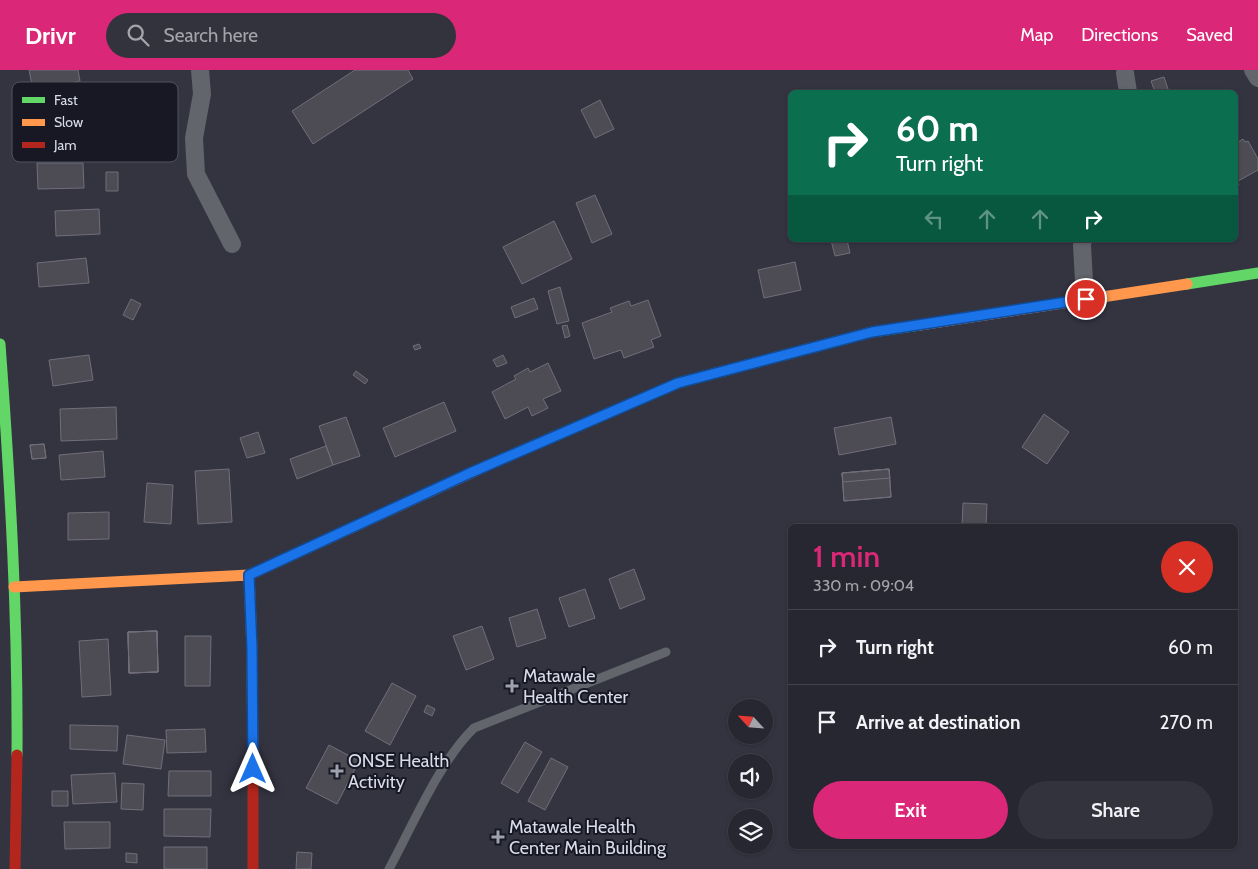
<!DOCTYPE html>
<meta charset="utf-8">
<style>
:root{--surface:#262730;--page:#32333c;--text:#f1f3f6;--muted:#a4a5ab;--line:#42444c;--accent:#db2777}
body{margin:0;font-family:Cabin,sans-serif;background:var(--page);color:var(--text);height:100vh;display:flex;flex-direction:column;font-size:19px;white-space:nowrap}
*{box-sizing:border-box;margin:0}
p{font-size:16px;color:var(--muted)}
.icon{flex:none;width:28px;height:28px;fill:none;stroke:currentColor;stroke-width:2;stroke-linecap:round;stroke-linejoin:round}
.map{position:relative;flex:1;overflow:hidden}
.details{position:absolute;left:788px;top:454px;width:450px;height:325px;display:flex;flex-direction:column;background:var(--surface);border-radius:8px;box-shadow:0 1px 4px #0004,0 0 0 1px var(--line)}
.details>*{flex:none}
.guide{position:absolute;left:788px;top:20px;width:450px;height:152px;border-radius:8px;box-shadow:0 1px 4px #0004,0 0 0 1px var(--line);background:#0b6e4f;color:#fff;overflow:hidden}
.needle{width:32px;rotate:296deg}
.buttons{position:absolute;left:728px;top:629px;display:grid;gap:10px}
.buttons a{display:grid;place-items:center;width:45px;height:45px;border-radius:50%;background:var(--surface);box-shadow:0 1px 4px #0004,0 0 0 1px var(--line);font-size:25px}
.pin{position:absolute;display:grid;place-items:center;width:42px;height:42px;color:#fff;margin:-21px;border:2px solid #fff;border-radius:50%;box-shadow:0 1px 5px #0007}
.me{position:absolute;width:55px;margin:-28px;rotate:0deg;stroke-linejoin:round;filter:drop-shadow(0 0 4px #0008)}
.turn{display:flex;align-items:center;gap:18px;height:105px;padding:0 25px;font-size:22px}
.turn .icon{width:65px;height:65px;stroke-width:2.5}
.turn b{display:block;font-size:35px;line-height:42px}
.lanes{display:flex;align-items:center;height:48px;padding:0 25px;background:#0003;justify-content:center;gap:25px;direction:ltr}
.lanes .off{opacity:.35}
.round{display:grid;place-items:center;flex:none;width:52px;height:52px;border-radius:26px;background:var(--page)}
.overview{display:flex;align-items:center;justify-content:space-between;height:85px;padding:0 25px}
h1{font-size:30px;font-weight:600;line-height:38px;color:var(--accent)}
.action{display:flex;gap:10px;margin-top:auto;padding:10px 25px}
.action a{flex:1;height:58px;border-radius:30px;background:var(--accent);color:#fff;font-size:20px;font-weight:600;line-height:58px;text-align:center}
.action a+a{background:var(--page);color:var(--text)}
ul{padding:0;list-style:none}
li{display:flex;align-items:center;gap:15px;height:75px;padding:0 25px;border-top:1px solid var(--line)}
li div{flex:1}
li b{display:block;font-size:19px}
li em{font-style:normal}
header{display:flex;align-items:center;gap:30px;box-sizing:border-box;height:70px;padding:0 25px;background:var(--accent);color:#fff}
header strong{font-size:24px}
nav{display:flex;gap:28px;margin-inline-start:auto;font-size:18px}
.search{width:350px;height:45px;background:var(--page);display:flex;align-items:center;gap:12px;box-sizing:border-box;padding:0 18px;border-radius:28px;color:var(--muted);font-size:19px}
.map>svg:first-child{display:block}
.building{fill:#4d4b54;stroke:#716e79}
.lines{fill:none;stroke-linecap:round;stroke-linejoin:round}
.lane{stroke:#62656b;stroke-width:9}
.street{stroke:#62656b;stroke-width:18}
.fast{stroke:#63d668;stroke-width:11}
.slow{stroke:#ff974d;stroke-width:11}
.jam{stroke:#b3261e;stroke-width:11}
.route-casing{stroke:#114b97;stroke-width:12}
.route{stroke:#1a73e8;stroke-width:9}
.poi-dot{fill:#9fa1ae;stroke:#171823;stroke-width:2}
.labels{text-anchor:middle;stroke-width:4;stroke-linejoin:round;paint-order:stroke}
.poi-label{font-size:18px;fill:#d9dbea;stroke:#171823;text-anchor:start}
.key{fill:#171823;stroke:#51525f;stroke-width:1}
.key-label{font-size:14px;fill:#d9dbea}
</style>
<header>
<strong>Drivr</strong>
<div class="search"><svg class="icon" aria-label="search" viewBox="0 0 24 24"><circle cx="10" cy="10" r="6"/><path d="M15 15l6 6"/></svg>Search here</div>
<nav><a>Map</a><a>Directions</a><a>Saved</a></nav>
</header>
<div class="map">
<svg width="1258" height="799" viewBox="0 0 1258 799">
<rect width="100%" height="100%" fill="#333440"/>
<path class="building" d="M29,0H78L80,11L33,20Z
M355,0H408L413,9L313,74L292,41Z
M1164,7L1169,22H1155L1151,11Z
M600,30L614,59L595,68L581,40Z
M1243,69L1245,72L1248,71L1258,89V100L1238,111L1239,115L1235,117V74Z
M37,93H83L84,118L38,119Z
M106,102H118V121H106Z
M595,125L612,164L592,173L576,133Z
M99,139L100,164L56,166L55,141Z
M554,151L572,189L522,214L503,177Z
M831,170H847L850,183L835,186Z
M86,188L89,213L39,217L37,193Z
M795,192L801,220L764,228L758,200Z
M560,217L569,251L557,254L548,221Z
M534,228L538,239L515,248L511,237Z
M131,229L141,234L133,250L123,245Z
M648,230L661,266L651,270L654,277L624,288L621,280L594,289L582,253L612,242L610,238L629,231L631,236Z
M567,255L570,266L565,268L562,256Z
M419,274L421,278L415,280L413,276Z
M89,285L93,310L53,316L49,290Z
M503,285L507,293L497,297L493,290Z
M548,293L561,321L543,329L548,338L532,346L528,337L505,349L492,322L516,309L514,306L528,298L530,302Z
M356,301L368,310L365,314L353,305Z
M444,332L456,361L395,387L383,358Z
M116,337L117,369L61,371L60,339Z
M1044,344L1069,362L1047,394L1022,377Z
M346,347L360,386L333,395L319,356Z
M891,347L896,374L839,385L834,358Z
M258,362L265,383L247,388L240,368Z
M44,374L46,388L32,389L30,375Z
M44,374L46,388L32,389L30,375Z
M326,376L333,395L297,409L290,389Z
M103,381L105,407L61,410L59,385Z
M229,399L232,452L198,454L195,401Z
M889,399L890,408L843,412L842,403Z
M889,399L891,427L844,431L842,403Z
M889,399L891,427L844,431L842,403Z
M147,413L173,415L171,454L144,452Z
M963,433L987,434L986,456H962Z
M109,442V469L68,470V443Z
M634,499L645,529L620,539L609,509Z
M585,519L595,548L569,557L559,528Z
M537,539L546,568L517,577L509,548Z
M482,556L494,589L466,600L453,566Z
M157,561L158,602L129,603L128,562Z
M157,561L158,602L129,603L128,562Z
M157,561L158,602L129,603L128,562Z
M157,561L158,602L129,603L128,562Z
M185,566H211L210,616H185Z
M108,569L111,625L82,627L79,571Z
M392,613L416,626L390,675L365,661Z
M427,635L435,639L432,646L424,642Z
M70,655L118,656L117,681L70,679Z
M205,659L206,682L167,683L166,660Z
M127,665L165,670L161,699L123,694Z
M525,672L542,682L518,723L501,713Z
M329,675L359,691L337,734L306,718Z
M551,688L568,697L545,740L528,731Z
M169,701H211V726H168Z
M115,703L117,732L73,734L71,705Z
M122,713L144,714L143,740L121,739Z
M52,721H68V736H52Z
M164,739H211L210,767L164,766Z
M64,752H110V778L65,779Z
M164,777H207V799H164Z
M297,782L312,783L311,799H296Z
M126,783L137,784V793L126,792Z"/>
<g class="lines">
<path class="lane" d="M389,799C413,755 439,692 474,658L666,582"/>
<path class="street" d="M200,0L202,24L194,68L196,104L232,174
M1253,0L1258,8
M1125,3L1128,22
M1083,170L1082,175L1085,229"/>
<path class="fast" d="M1187,214L1258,203
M0,274C10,411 18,548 17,685
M486,396L678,313L872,262L920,255"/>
<path class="slow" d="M920,255L1187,214
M249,505L486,396
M14,517L249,505L252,579L253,707"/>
<path class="jam" d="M253,707V799
M15,799L17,685"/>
</g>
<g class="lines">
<defs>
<path id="route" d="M253,699L252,579L249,505L470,403L678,313L872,262L1086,229"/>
</defs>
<use href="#route" class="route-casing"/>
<use href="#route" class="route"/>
</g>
<g class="poi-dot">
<path d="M509.5 608.5h5v5h5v5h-5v5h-5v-5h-5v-5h5z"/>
<path d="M334.5 693.5h5v5h5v5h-5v5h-5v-5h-5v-5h5z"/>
<path d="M495.5 759.5h5v5h5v5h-5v5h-5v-5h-5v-5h5z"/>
</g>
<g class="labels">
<g class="poi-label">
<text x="523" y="612">Matawale<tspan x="523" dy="21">Health Center</tspan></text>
<text x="348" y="697">ONSE Health<tspan x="348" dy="21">Activity</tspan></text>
<text x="509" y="763">Matawale Health<tspan x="509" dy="21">Center Main Building</tspan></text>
</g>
</g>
<rect x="12" y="12" width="166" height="80" rx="8" class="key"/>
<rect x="22" y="27" width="23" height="6" fill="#63d668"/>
<rect x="22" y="49" width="23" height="7" fill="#ff974d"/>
<rect x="22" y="72" width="23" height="6" fill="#b3261e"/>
<g class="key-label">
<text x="54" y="35">Fast</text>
<text x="54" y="57">Slow</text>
<text x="54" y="80">Jam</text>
</g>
</svg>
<div class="buttons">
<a><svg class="needle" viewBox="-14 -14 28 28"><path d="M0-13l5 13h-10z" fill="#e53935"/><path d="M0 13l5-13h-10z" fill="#a4a5ab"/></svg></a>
<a><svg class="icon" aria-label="sound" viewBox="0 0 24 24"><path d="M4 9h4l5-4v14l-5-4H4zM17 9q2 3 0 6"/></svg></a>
<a><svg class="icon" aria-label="layers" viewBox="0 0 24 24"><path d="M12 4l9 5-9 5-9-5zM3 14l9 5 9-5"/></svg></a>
</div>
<div class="pin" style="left:1086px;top:229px;background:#d93025"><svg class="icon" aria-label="arrive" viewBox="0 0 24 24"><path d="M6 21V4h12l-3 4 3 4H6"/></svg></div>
<svg class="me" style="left:253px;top:699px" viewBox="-20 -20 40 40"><path d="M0-17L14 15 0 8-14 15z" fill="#1a73e8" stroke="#fff" stroke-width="4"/></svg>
<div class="guide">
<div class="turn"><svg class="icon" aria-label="right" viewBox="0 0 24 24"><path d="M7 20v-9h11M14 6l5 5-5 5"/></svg><div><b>60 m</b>Turn right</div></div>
<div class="lanes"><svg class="icon off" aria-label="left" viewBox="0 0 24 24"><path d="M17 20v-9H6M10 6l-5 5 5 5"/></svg><svg class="icon off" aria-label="ahead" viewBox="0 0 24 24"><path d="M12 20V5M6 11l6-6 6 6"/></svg><svg class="icon off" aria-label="ahead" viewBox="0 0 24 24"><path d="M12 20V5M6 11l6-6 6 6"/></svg><svg class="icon" aria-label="right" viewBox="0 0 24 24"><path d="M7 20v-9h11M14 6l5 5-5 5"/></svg></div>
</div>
<section class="details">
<div class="overview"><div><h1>1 min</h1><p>330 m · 09:04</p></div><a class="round" style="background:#d93025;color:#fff"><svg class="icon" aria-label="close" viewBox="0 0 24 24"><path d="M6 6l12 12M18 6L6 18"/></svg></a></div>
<ul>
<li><svg class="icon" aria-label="right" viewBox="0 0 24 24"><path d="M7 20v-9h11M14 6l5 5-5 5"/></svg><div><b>Turn right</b></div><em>60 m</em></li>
<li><svg class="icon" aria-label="arrive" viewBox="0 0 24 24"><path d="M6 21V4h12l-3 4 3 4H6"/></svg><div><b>Arrive at destination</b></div><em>270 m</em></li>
</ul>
<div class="action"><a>Exit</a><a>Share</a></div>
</section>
</div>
